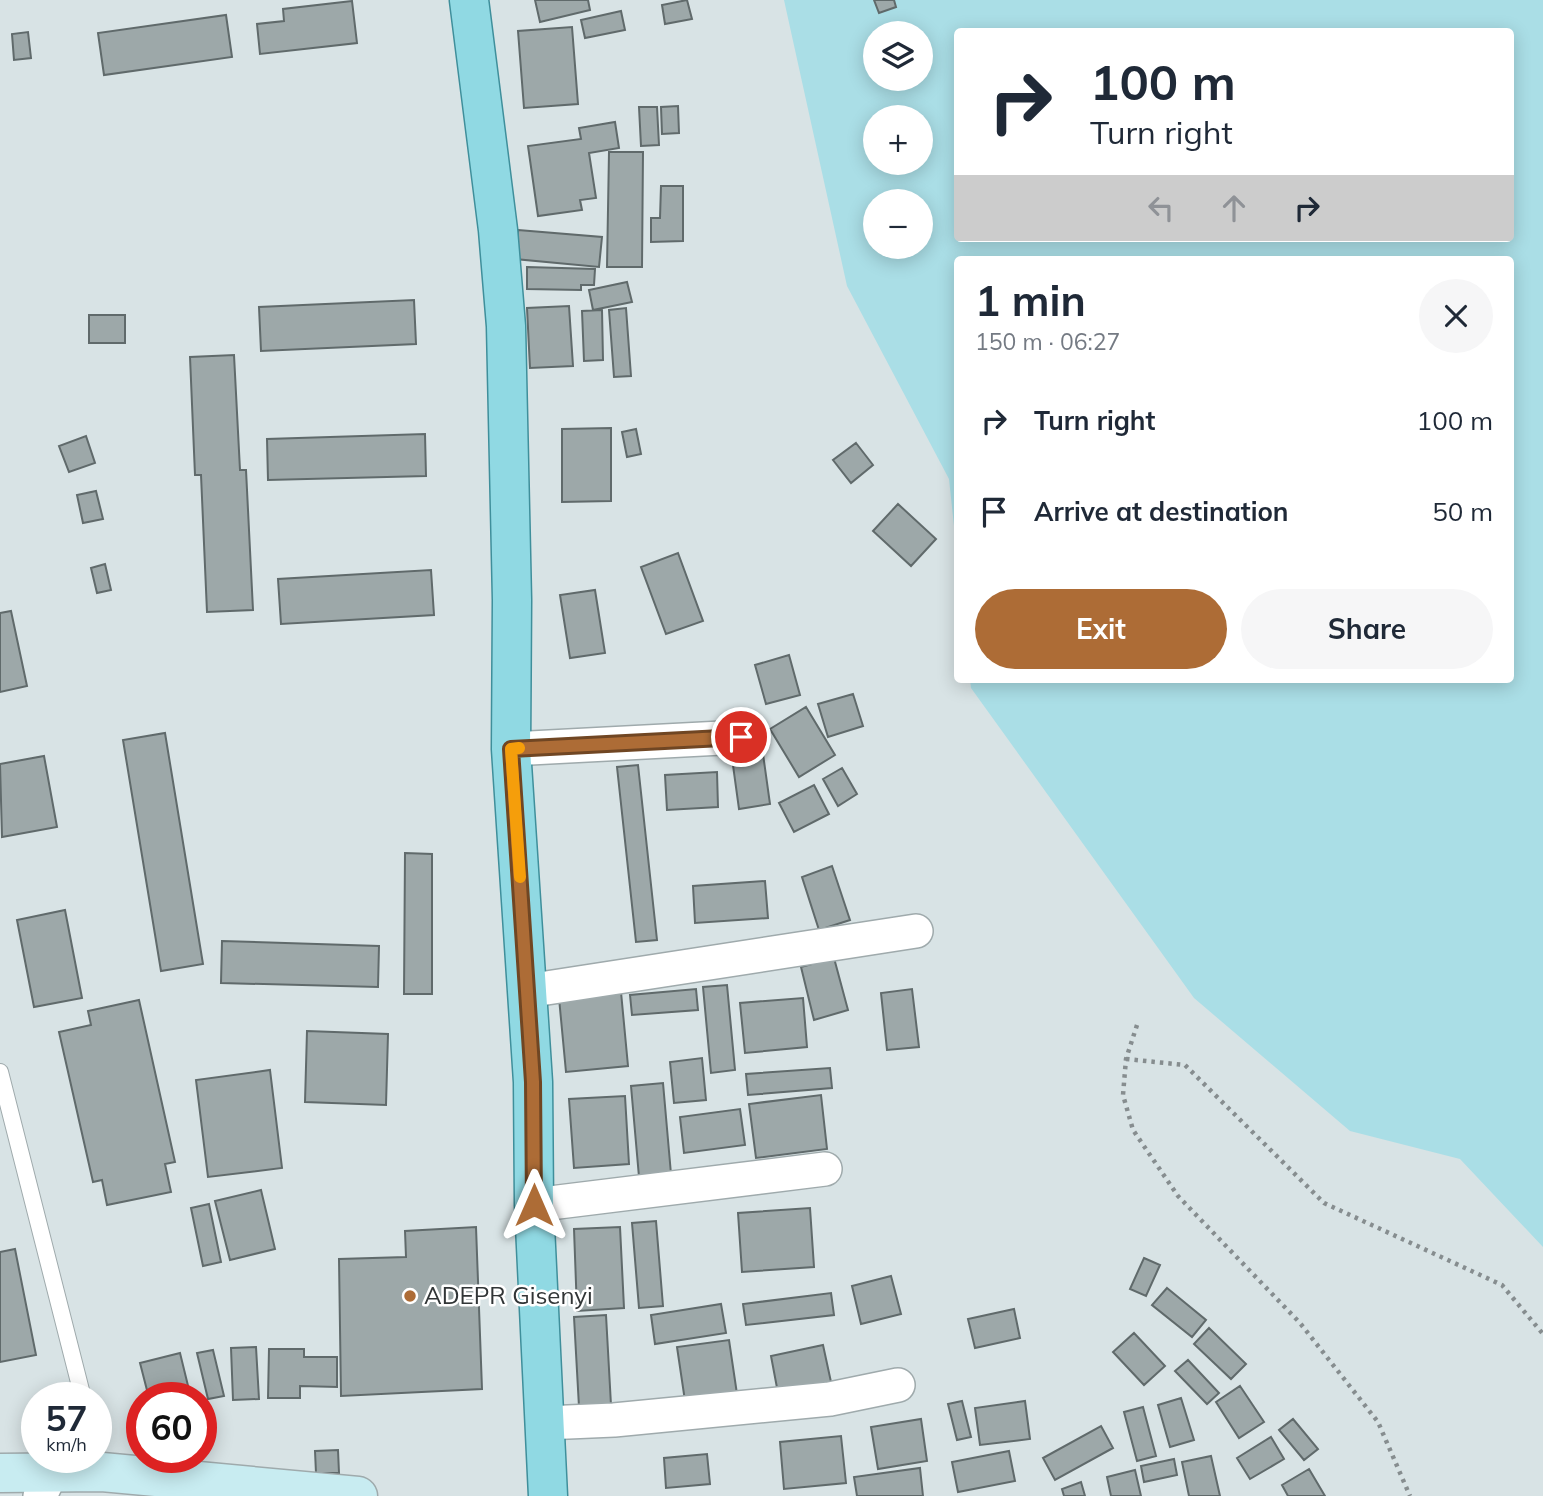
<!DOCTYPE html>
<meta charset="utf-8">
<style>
:root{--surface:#fff;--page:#f6f6f7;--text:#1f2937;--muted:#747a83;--accent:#ad6c36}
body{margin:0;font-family:Mulish,sans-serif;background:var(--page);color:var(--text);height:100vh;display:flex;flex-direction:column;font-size:26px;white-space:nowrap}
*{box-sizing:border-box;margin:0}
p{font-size:23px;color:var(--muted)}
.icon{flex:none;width:38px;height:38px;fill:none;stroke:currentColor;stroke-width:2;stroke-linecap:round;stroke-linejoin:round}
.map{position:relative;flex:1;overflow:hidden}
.details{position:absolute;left:954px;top:256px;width:560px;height:427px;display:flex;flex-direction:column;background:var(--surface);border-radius:7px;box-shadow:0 4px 18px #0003}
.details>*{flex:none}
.top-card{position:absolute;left:954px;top:28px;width:560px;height:214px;border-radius:7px;box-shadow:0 4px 18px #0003;background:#fff;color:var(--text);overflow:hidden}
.controls{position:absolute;left:863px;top:21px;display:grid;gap:14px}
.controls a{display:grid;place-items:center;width:70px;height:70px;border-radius:50%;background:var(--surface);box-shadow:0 4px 18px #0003;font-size:35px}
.speed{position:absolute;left:21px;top:1382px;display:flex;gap:14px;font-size:35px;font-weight:700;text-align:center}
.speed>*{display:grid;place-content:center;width:91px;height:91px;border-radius:50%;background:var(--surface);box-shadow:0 4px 18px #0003;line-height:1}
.speed small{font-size:18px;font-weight:400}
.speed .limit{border:10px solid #d22;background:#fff;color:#111}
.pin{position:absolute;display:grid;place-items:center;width:60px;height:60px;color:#fff;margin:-30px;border:4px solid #fff;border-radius:50%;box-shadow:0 2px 7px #0007}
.me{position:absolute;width:77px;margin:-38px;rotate:0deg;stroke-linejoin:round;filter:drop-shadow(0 0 5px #0008)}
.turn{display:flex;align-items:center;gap:24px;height:147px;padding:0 21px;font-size:32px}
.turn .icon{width:91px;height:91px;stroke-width:2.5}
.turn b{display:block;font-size:49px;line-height:60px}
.lanes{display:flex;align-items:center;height:66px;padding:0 21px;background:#0003;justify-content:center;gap:35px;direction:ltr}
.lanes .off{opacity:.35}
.round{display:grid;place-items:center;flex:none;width:74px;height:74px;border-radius:37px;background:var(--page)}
.headline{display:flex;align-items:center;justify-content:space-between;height:119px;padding:0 21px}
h1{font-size:42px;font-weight:700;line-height:52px}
.primary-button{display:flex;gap:14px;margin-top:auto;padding:14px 21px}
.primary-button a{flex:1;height:80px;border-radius:42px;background:var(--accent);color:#fff;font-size:28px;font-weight:700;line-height:80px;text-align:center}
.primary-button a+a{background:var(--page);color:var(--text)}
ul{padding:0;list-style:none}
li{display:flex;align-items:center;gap:21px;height:91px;padding:0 21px}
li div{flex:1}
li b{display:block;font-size:26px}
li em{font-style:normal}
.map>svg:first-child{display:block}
.green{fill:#aadee6;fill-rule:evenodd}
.building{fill:#9da8a9;stroke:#606a6b;stroke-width:2}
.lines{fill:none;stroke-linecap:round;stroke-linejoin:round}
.lane-casing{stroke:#9faaac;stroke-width:18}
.street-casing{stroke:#9faaac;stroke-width:36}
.secondary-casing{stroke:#9faaac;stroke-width:41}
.primary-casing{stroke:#3f8f9b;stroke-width:41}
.path{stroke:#868d8f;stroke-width:4.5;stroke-dasharray:3.5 5;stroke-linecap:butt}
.lane{stroke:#fff;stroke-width:16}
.street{stroke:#fff;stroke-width:33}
.secondary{stroke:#c8ecf1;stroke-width:38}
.primary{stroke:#90d9e3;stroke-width:38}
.route-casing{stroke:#704623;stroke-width:18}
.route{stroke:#ad6c36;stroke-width:12}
.slow{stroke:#f59e0b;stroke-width:12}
.poi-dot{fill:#ad6c36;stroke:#fff;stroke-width:2.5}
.labels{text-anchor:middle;stroke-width:5;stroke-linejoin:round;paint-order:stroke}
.poi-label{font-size:24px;fill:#313536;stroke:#fff;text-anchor:start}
</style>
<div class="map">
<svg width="1543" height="1496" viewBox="0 0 1543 1496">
<rect width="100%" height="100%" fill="#d8e3e5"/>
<path class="green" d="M784,0H1543V1247L1460,1159L1350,1131L1194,998L971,688L970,679H1510V259H957V554L949,479L847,286ZM957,32H1510V238H957ZM875,33H920V79H875ZM875,117H920V163H875ZM875,201H920V247H875Z"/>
<path class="building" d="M535,0H588L590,10L540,22Z
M687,0L692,19L665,24L662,5Z
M874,0H894L896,7L879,13Z
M352,1L357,43L260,54L257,24L284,21L283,9Z
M621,11L625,30L585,38L581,20Z
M226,15L232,57L104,75L98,33Z
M572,27L578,104L524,108L518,31Z
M28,32L31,58L14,60L12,34Z
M678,106L679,133L662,134L661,107Z
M639,107H657L659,145L641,146Z
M615,122L619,148L589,153L596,198L580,200L582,210L538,216L528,146L581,139L579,128Z
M609,152H643L642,267H607Z
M661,186H683V241L651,242V218H660Z
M518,230L602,237L599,267L515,259Z
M527,267L595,269L594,285H581V290L527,289Z
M627,282L632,302L593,310L589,290Z
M414,300L416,344L261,351L259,307Z
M569,306L573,366L530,368L527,308Z
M626,308L631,376L614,377L609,310Z
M602,310L603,360L584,361L582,311Z
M89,315H125V343H89Z
M234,355L240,470H246L253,610L207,612L201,475H195L190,357Z
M611,428V501L562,502V429Z
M636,429L641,454L627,457L622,432Z
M425,434L426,476L268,480L267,439Z
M86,436L95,463L69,472L59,446Z
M856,443L873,465L851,483L833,460Z
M96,491L103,519L83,523L77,495Z
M898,504L936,539L911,566L873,531Z
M678,553L703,621L666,634L641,567Z
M105,564L111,590L97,593L91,568Z
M431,570L434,615L281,624L278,579Z
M595,590L605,653L570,658L560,595Z
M11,611L27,686L0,692V613Z
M789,655L800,695L766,704L755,665Z
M853,694L863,726L828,737L818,704Z
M806,707L835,755L799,777L770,729Z
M165,733L203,964L161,971L123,740Z
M763,754L770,804L739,809L732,758Z
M44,756L57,827L2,837L0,764Z
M638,765L657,940L636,942L617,767Z
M842,768L857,794L838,806L823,779Z
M717,772L718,807L667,810L665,775Z
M814,785L829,814L794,832L779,803Z
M405,853L432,854V994H404Z
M832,866L850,920L819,930L802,877Z
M765,881L768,918L695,923L693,886Z
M65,910L82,998L34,1007L17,920Z
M222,941L379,946L378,987L221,983Z
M834,958L848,1010L814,1020L801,967Z
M727,985L735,1070L711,1073L703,987Z
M696,989L698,1010L632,1015L630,995Z
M912,989L919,1047L887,1050L881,993Z
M621,992L628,1066L566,1072L559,998Z
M803,998L807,1047L745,1053L740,1003Z
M139,1000L175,1162L165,1164L171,1192L107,1205L102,1180L93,1182L59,1032L91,1025L88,1011Z
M307,1031L388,1034L386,1105L305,1102Z
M702,1058L706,1100L674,1103L670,1062Z
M830,1068L832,1088L748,1095L746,1074Z
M270,1070L282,1168L208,1177L196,1080Z
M663,1083L671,1174L639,1177L631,1086Z
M821,1095L827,1149L756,1158L749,1104Z
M625,1096L629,1164L574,1168L569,1099Z
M740,1109L745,1145L684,1153L680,1117Z
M261,1190L275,1249L230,1260L215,1201Z
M209,1204L221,1262L203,1266L191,1208Z
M810,1208L814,1267L742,1272L738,1213Z
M656,1221L663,1306L639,1308L632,1223Z
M476,1227L482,1389L341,1396L339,1259L406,1257L405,1231Z
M620,1227L624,1308L577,1311L574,1229Z
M15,1249L36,1355L0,1362V1252Z
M1144,1258L1160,1265L1146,1296L1130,1289Z
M891,1276L901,1314L861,1324L852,1286Z
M1167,1288L1206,1320L1192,1337L1152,1305Z
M831,1293L834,1315L746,1325L743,1304Z
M721,1304L726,1333L655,1344L651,1315Z
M1014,1309L1020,1338L975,1348L968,1319Z
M606,1315L611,1405L579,1407L574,1317Z
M1209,1328L1246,1364L1231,1379L1194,1344Z
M1134,1333L1165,1366L1144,1385L1113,1352Z
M729,1340L737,1394L685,1401L677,1347Z
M823,1345L831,1382L778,1393L771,1356Z
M256,1347L259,1399L233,1400L231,1348Z
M269,1349H304V1357H337V1387L300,1386V1398H268Z
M213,1350L224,1396L208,1399L197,1353Z
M180,1353L191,1398H149L140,1363Z
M1188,1360L1219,1393L1207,1404L1175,1371Z
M1240,1386L1264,1422L1239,1438L1216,1402Z
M1181,1398L1194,1440L1170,1447L1158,1405Z
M962,1401L971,1437L957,1440L948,1404Z
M1025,1401L1030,1439L980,1445L975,1408Z
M1143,1407L1156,1456L1137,1461L1124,1412Z
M921,1419L927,1461L878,1469L871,1427Z
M1293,1419L1318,1449L1304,1460L1279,1430Z
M1101,1426L1113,1448L1055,1480L1043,1458Z
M841,1436L846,1483L784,1489L780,1442Z
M1271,1437L1284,1459L1250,1479L1237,1458Z
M338,1450L339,1473H316L315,1451Z
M1009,1451L1015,1481L958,1492L952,1462Z
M707,1454L710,1484L666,1488L664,1458Z
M1211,1456L1220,1496H1189L1182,1462Z
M1174,1459L1177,1475L1144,1482L1141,1466Z
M920,1468L923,1496H857L854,1477Z
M1309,1469L1325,1496H1288L1282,1485Z
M1135,1470L1141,1496H1111L1107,1477Z
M1081,1482L1085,1496H1064L1062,1489Z"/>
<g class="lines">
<defs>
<path id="lane" d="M0,1072L83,1398"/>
<path id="street" d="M511,749L741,737
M527,991L916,931
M534,1205L825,1169
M545,1423L614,1420L830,1399L898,1385
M40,1496L51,1473"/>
<path id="secondary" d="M0,1473L102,1472L358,1496"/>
<path id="primary" d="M469,0L498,230L506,326L512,600L511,749L533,1082L534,1205L548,1496"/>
</defs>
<use href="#lane" class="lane-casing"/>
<use href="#street" class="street-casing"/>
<use href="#secondary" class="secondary-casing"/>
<use href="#primary" class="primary-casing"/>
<path class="path" d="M1137,1025L1126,1059L1123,1095L1133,1130L1178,1196L1300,1323L1378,1422L1410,1496
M1126,1059L1185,1065L1324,1203L1502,1285L1543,1334"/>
<use href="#lane" class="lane"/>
<use href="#street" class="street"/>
<use href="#secondary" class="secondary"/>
<use href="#primary" class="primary"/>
</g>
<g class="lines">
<defs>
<path id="route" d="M534,1205L533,1082L511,749L741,737"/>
</defs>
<use href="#route" class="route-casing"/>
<use href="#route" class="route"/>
<path class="slow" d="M519,748L511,749L520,877"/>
</g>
<circle class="poi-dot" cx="410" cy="1296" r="7"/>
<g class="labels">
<g class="poi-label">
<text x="424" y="1304">ADEPR Gisenyi</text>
</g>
</g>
</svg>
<div class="controls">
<a><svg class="icon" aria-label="layers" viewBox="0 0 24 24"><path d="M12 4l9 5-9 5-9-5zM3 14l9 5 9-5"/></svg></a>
<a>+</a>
<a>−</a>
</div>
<div class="speed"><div>57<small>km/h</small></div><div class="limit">60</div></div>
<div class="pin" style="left:741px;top:737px;background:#d93025"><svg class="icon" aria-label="arrive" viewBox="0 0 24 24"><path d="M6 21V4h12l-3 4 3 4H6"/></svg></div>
<svg class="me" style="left:534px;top:1205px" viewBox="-20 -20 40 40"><path d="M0-17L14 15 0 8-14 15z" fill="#ad6c36" stroke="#fff" stroke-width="4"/></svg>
<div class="top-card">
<div class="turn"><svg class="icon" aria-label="right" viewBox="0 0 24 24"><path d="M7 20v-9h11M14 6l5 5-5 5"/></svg><div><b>100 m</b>Turn right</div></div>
<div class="lanes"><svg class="icon off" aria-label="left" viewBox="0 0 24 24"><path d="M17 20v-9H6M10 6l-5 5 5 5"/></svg><svg class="icon off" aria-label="ahead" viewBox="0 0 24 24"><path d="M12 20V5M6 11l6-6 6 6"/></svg><svg class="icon" aria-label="right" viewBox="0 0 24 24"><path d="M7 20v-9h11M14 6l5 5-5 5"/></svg></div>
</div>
<section class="details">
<div class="headline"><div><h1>1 min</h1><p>150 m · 06:27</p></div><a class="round"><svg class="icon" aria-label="close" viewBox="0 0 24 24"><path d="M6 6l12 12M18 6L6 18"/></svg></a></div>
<ul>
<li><svg class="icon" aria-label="right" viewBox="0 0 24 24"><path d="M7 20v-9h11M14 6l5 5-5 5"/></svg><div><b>Turn right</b></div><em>100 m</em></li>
<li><svg class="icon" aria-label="arrive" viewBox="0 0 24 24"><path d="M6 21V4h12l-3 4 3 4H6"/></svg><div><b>Arrive at destination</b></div><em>50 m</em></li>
</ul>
<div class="primary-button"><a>Exit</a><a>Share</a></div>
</section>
</div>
